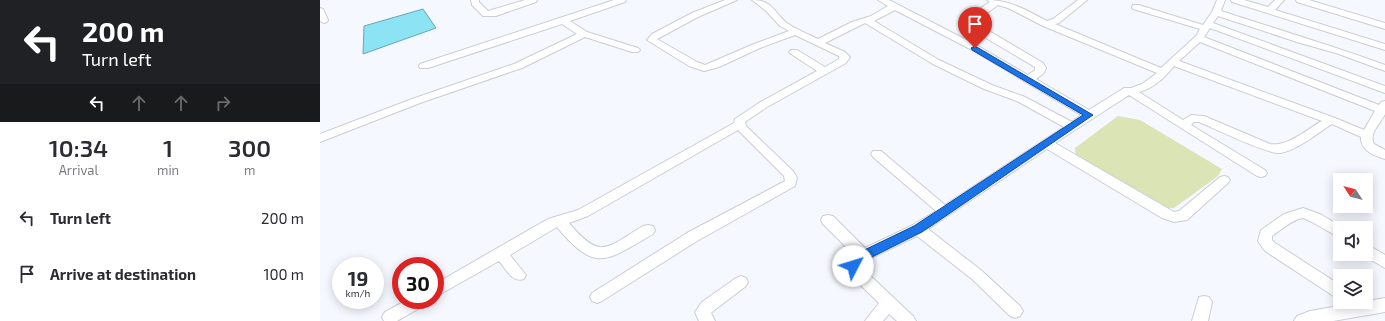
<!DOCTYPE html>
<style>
:root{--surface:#fff;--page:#f2f2f3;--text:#2b2b33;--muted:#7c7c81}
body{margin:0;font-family:"Exo 2",sans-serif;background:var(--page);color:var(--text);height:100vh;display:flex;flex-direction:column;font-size:15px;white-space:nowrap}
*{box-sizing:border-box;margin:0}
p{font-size:13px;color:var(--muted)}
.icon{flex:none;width:22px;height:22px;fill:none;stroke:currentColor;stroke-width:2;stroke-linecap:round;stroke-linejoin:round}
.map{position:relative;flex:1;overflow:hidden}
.sheet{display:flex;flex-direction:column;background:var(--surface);width:320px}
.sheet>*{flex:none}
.hud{background:#202124;color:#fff;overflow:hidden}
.needle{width:26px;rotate:306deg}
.tools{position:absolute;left:1013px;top:173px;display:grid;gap:8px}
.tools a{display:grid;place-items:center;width:40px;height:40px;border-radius:0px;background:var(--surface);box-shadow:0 2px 10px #0003;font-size:20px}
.speed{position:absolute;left:12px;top:257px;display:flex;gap:8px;font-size:20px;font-weight:700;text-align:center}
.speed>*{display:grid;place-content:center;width:52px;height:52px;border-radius:50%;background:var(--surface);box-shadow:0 2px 10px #0003;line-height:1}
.speed small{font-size:10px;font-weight:400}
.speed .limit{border:6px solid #d22;background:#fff;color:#111}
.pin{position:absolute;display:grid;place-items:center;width:34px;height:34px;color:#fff;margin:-41px -17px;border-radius:50% 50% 50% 0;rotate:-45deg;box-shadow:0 0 4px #0007}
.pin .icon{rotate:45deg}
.me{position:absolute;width:44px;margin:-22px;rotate:50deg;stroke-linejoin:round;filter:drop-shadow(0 0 3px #0008)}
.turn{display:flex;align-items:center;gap:14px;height:84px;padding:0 16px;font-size:18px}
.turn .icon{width:52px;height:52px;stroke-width:2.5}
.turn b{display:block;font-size:28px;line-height:34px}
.lanes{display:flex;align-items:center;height:38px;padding:0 16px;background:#0003;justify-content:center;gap:20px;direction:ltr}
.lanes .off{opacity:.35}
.eta{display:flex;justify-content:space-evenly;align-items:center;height:68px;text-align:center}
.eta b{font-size:24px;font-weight:600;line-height:28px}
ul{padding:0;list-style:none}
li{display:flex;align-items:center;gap:12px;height:56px;padding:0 16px}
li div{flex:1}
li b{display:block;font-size:15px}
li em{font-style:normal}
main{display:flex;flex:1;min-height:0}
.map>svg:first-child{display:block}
.green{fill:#dbe4b4}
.water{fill:#8be3f3;stroke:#69a7b3}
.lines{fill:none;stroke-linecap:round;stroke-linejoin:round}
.minor-casing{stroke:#cacdd5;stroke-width:2}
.minor{fill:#fff;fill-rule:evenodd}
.route{fill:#1a73e8;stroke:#114b97}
</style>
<main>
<section class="sheet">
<div class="hud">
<div class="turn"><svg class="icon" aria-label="left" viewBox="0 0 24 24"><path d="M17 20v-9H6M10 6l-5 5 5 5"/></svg><div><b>200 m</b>Turn left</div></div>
<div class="lanes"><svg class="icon" aria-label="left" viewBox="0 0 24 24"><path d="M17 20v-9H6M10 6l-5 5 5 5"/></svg><svg class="icon off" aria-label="ahead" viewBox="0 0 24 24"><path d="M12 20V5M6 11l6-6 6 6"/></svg><svg class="icon off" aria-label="ahead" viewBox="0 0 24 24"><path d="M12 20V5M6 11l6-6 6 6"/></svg><svg class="icon off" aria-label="right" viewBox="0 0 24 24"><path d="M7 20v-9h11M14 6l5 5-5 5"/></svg></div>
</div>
<div class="eta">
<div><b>10:34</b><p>Arrival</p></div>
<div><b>1</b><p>min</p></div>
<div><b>300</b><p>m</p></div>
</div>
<ul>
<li><svg class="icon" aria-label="left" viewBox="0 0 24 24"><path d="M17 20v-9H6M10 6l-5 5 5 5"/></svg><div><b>Turn left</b></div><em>200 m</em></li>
<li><svg class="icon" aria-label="arrive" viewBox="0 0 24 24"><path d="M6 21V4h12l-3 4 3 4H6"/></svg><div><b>Arrive at destination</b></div><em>100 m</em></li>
</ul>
</section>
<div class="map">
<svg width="1065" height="321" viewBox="0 0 1065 321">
<rect width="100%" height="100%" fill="#f6f8ff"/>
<path class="green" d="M798,116L820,120L902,169L898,176L854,208H833L756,159L755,148Z"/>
<path class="water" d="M103,9L116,28L43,54L44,26Z"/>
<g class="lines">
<defs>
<path id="minor" d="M151,0H159V2L168,11L205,0H217L216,2L176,16H163L152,5Z
M294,0H306L305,2L250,21L267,32L318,48L320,50L318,52H312L265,37L202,68L100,103L0,142V134L92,99L194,64L257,34L242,24L108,68H100L99,66L100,64Z
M405,0H417L378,17L337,39L377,62L385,65L434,44L469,31L460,26L445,10L432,0C453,0 453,12 467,23C477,30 488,34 498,39L532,22L551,16L568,6L558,0H569L658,46L708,75L715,70V67L651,29L645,22C651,13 661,8 670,2L667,0C690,0 706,10 727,21L733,19L758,0H767L739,23L735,24L841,68L876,36L880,29L813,9L812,7L813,5H819L883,25L892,12L897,0H905L901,11C956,29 1011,45 1065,65V71L1016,53L980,43L898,16L893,23L1065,86V93L890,28L884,37L1059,105L1061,102L1065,101C1065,104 1065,110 1065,114C1062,122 1048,133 1054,144L1065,150V159C1054,156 1040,150 1041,137L1012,124C998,133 976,151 960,153C946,154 894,128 879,122H874L871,125L945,170L947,173L945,176L941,177L937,176L809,95L735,143L854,212L859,211L900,177L904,176L908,177L910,180L908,183L867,220L854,222L842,218L727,149L608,229L662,271L700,306L703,311L700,316L695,318L690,316L652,279L597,236L543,262L540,266L593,316L596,321H577L569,314L563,321H545L559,303L530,275L526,266L533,254L503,224L501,220L503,216L508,215L513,216L545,248L593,225L616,211L553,157L551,154L553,151H561L625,205L744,127L697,101L664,89L613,64L545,23L505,43L525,52L530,57L526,63L447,107L425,122L426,126L473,171L477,178L475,186L377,241L282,301L277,303L272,301L270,297L272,293L367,233L465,181L464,176L418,130L268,216L249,223C281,261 286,248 323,226L328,225L333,226L335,230L333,234C286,261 276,274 237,227L190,255L206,275L204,279C192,283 186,269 179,261L115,297V284L228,219L258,210L414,123L415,119L439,103L497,71L471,54L469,52L471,50H477L505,67L519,59V56L475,35L440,48L399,67L384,71L369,66L327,40L332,34L372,13ZM678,5L688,8L723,26L837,73L822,84L811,88H804L769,110L716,79L724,73L726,68L723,63L654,22ZM575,10L652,50L761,115L752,122L705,97L672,85L619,60L554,21ZM880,42L1055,111L1044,130L1015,118L859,61ZM854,66L1002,121C987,129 968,147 950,144L884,116L871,115L863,120L819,92C834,88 844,78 854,66Z
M911,0H924L948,7L955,0H964L955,10L1065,44V50L912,2Z
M976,0H989L1065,23V29L977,2Z
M0,8L3,9L8,20L7,22L4,23L0,21Z
M983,208L1002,215L1023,228H1020V238L992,222L983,218C971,220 961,230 952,236V240L955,243L1020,285V299L1015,297L945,251L938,241L941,230L964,214Z
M1046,244L1065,255V268L1041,254H1046Z
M421,276L426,278L428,282L426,286L392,312L391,313L395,321H379L375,312L382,302L416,278Z
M884,296L889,297L892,302L888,321H872L879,297Z
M1065,298V312L1013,321H974L977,316L990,311Z
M87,300H108L105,305L77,321H64L62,317L65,312Z"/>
</defs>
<use href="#minor" class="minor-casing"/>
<use href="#minor" class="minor"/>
</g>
<path class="route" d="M655,46L773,115L617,222L602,232L542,262C538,267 536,271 529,269L528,266L534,255L594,226L763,115L652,50L651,48Z"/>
</svg>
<div class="tools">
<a><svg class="needle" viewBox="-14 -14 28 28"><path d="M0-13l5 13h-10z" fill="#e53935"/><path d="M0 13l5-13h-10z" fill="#7c7c81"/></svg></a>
<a><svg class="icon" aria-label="sound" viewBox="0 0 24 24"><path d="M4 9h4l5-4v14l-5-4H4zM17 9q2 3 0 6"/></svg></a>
<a><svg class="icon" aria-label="layers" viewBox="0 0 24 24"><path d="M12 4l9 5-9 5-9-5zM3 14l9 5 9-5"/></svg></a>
</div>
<div class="speed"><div>19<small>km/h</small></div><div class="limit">30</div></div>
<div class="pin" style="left:655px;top:48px;background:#d93025"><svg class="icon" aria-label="arrive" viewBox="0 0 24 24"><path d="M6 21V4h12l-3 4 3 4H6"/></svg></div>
<svg class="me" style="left:533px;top:266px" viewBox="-20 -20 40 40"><circle r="19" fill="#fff"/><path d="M0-13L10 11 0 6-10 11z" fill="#1a73e8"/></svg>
</div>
</main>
